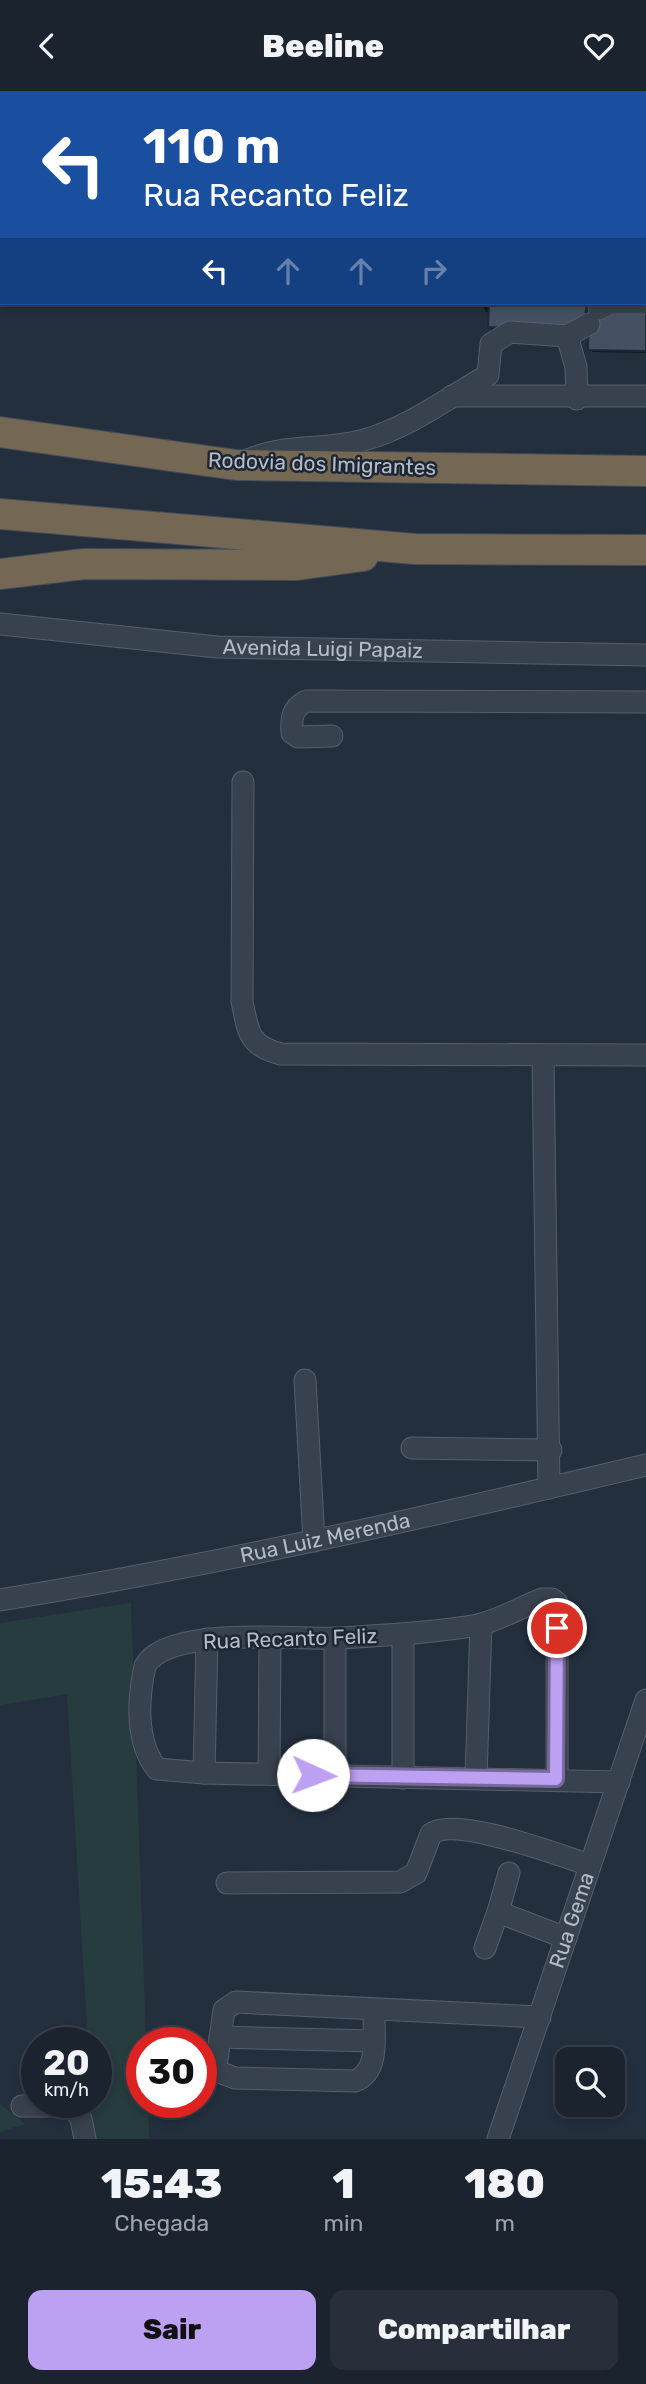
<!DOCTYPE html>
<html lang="pt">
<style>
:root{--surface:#1b232e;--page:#282f3a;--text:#f1f3f6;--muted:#a0a4aa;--line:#39404a;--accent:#bca0f2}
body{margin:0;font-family:Rubik,sans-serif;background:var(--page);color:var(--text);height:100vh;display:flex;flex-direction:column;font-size:26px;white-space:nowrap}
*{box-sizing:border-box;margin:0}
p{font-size:23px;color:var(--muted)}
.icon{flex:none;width:38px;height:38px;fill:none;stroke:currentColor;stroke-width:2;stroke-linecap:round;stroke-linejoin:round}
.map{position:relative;height:2048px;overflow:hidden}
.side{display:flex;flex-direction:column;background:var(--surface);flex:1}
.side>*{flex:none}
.top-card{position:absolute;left:0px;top:0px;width:648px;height:214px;box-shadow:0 4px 10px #0003,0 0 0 2px var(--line);background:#1a4fa0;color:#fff;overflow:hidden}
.buttons{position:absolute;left:555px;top:1956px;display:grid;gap:14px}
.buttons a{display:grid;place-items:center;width:70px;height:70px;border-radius:14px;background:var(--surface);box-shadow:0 4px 10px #0003,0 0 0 2px var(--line);font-size:35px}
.speed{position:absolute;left:21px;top:1936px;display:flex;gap:14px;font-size:35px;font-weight:700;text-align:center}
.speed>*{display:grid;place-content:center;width:91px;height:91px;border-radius:50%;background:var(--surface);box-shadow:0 4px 10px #0003,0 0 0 2px var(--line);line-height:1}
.speed small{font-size:18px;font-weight:400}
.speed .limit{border:10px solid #d22;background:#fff;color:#111}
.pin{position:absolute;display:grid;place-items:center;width:60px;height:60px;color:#fff;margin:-30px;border:4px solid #fff;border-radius:50%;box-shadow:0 2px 7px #0007}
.me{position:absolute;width:77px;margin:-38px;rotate:92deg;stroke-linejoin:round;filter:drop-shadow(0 0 5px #0008)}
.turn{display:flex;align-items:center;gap:24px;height:147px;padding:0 28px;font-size:32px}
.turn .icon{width:91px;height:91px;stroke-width:2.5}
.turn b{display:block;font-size:49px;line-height:60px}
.lanes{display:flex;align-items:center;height:66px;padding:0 28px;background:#0003;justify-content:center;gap:35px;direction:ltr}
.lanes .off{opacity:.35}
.eta{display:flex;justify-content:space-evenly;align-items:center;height:119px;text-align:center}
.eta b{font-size:42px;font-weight:800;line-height:49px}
.action{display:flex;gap:14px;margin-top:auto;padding:14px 28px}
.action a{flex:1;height:80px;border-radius:14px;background:var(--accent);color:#111;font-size:28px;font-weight:800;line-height:80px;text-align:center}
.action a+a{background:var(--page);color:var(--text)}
header{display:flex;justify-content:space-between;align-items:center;height:91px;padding:0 28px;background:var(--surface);font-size:32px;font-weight:800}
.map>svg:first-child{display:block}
.green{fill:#263c3f}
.shadow{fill:#0007}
.building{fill:#455162;stroke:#1f2835;stroke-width:2}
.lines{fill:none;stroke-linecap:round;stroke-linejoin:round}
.minor-casing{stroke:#565f6c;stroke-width:23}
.highway-casing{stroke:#434c59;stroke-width:32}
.minor{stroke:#38414e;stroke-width:21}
.highway{stroke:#746855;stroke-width:30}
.route-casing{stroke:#7a689d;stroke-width:18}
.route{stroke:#bca0f2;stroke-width:12}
.labels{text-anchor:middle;stroke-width:5;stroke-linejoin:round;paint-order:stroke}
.street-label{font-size:21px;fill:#b4bcc9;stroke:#1d2633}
</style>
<header><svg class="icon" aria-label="back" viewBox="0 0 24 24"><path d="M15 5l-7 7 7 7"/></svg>Beeline<svg class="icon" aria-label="heart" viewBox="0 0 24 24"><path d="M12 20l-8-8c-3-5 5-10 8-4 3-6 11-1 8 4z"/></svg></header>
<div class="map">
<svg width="646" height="2048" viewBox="0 0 646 2048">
<rect width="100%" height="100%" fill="#242f3e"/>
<path class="green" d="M131,1512L146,1951H142V2011H148L149,2048H93L91,2011H96V1951H88L67,1603L0,1614V1532Z
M0,2013L25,2033L0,2041Z"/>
<path class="shadow" d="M472,212H601L646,220V262L592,261L590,242L580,251L498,250L490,236V221H486L481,212Z"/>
<path class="building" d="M489,212H587L585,225L572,237L488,236Z
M589,218L646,219V260L588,259Z"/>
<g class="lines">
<defs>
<g id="minor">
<path d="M599,218L610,212H646"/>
<path d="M567,245L589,233"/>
<path d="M452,305H646"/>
<path d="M248,369C286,352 325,360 364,349C408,337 448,307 488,284L491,253L510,241L567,245L576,276L577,308"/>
<path id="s1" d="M0,533L217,556L646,564"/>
<path d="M332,645L298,646L292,642C291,626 292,618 306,610L646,611"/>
<path d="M243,691L242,910C248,940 248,955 281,963L646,964"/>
<path d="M543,966L549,1397"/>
<path d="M305,1289L314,1450"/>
<path d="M412,1357L551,1359"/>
<path id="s2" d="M0,1509C217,1474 432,1425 646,1374"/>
<path d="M204,1682L207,1548"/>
<path d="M269,1683L270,1547"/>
<path d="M335,1685V1547"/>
<path d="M403,1687V1543"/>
<path d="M476,1687L481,1533"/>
<path d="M557,1688V1512L552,1508H542C522,1516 499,1529 478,1534C432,1542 386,1544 340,1547C298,1549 167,1534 145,1575C138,1607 135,1651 157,1678L204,1682L619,1691"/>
<path d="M227,1792L400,1791L416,1782L431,1743C455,1724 560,1765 590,1774"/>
<path d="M498,1821L509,1782"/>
<path d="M485,1857L498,1821L566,1847"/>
<path d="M374,1918C373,1942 381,1980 355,1990L235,1987L219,1981L216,1976L224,1919L236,1911L540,1926"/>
<path d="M220,1946L373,1950"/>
<path d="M22,2015H72L81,2028L85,2048"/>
<path id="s3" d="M498,2048L646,1609"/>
</g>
<path id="highway" d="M0,341L236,374L646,380
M0,423L415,458L646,459
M0,483L84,473L297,474L363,465"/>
</defs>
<use href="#minor" class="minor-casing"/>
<use href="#highway" class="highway-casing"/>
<use href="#minor" class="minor"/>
<use href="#highway" class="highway"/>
</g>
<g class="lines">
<defs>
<path id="route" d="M313,1684L556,1688L557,1537"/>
</defs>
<use href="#route" class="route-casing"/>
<use href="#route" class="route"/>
</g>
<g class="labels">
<g class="street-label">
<text transform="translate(322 373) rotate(2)" y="7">Rodovia dos Imigrantes</text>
<text dy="7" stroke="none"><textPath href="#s1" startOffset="324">Avenida Luigi Papaiz</textPath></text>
<text dy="7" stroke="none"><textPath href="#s2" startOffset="331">Rua Luiz Merenda</textPath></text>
<text transform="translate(290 1548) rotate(-2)" y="7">Rua Recanto Feliz</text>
<text dy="7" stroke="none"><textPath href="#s3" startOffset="231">Rua Gema</textPath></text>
</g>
</g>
</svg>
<div class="buttons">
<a><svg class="icon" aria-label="search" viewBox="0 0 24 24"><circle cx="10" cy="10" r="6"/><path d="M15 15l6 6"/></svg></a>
</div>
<div class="speed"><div>20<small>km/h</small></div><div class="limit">30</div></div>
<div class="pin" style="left:557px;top:1537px;background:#d93025"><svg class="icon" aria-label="arrive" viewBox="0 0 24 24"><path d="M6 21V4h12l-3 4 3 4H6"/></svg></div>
<svg class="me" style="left:313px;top:1684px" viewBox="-20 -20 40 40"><circle r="19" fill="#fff"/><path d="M0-13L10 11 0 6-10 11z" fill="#bca0f2"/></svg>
<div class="top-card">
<div class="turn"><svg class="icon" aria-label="left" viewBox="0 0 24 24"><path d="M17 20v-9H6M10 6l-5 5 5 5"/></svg><div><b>110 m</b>Rua Recanto Feliz</div></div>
<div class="lanes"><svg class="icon" aria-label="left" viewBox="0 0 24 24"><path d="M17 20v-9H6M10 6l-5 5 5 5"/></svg><svg class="icon off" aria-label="ahead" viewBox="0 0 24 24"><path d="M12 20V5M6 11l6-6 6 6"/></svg><svg class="icon off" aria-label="ahead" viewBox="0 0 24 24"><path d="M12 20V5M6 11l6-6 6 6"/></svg><svg class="icon off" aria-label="right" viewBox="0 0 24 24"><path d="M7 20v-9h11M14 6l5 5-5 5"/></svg></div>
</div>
</div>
<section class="side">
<div class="eta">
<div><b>15:43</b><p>Chegada</p></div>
<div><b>1</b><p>min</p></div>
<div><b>180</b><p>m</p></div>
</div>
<div class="action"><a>Sair</a><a>Compartilhar</a></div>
</section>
